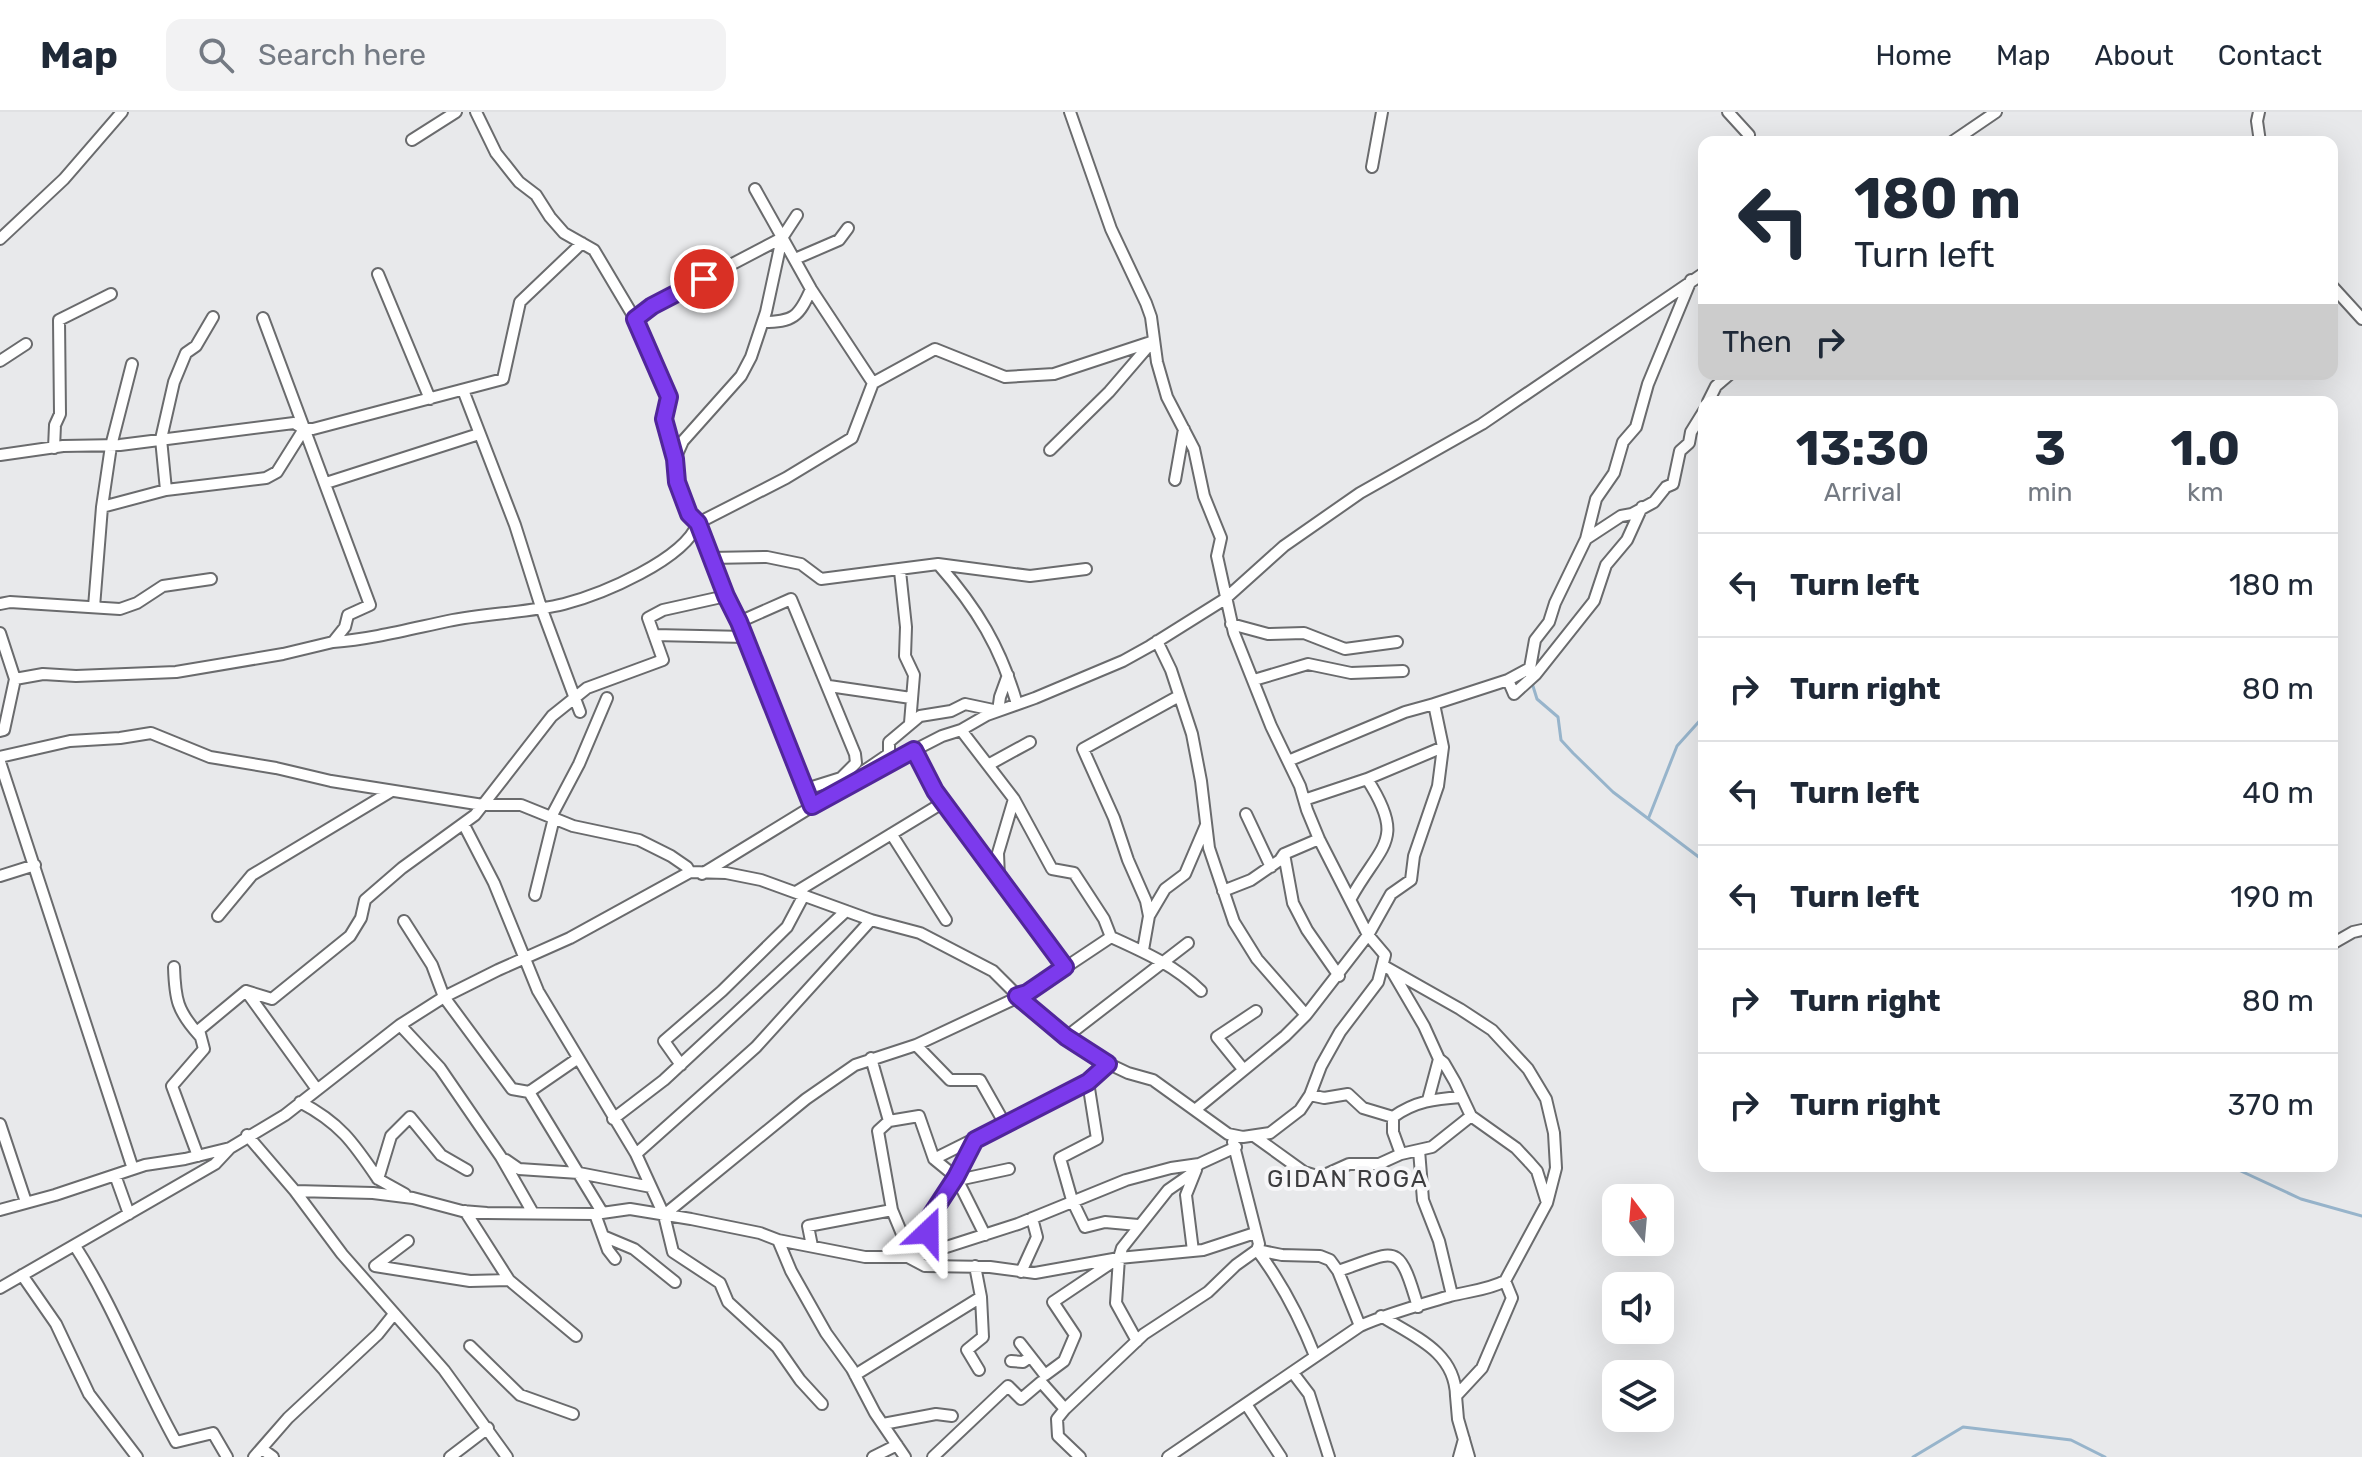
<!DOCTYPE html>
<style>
:root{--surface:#fff;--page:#f2f2f3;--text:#1f2937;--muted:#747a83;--line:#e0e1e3}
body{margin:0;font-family:Rubik,sans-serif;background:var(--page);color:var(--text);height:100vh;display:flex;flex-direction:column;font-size:30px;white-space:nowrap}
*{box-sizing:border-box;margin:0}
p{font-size:26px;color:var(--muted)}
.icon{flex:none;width:44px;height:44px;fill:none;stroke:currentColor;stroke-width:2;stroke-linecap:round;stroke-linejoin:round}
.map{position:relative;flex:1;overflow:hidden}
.side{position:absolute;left:1698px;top:284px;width:640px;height:776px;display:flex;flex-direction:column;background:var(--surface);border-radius:16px;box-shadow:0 8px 32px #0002}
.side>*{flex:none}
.top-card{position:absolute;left:1698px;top:24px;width:640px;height:244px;border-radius:16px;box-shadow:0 8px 32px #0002;background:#fff;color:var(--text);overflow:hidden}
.needle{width:52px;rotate:344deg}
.tools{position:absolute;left:1602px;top:1072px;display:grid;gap:16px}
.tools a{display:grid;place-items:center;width:72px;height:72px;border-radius:16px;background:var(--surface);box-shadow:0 8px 32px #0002;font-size:40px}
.pin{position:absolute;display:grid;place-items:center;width:68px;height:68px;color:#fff;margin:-34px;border:4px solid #fff;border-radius:50%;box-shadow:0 2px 8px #0007}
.me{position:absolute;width:88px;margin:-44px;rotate:23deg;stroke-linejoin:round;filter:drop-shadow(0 0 6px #0008)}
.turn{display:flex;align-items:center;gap:28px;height:168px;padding:0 24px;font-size:36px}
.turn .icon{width:104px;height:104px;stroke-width:2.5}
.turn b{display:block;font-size:56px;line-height:68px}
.then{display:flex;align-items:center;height:76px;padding:0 24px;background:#0003;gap:16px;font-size:30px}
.eta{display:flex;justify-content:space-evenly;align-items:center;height:136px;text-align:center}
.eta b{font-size:48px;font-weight:700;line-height:56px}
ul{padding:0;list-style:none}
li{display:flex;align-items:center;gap:24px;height:104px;padding:0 24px;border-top:2px solid var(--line)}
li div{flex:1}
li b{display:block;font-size:30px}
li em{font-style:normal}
header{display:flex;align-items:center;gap:48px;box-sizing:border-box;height:112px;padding:0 40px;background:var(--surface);border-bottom:2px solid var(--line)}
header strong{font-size:38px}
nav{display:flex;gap:44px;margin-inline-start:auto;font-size:28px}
.search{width:560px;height:72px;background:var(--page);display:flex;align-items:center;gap:20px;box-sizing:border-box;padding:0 28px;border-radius:16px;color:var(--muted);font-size:30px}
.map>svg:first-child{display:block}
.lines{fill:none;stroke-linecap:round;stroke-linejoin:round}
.stream{stroke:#97b4cb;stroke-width:3}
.street-casing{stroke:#6a6b6d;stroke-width:14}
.street{stroke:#fff;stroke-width:10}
.route-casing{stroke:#51269a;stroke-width:20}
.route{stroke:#7c3aed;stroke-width:14}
.labels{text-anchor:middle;stroke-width:8;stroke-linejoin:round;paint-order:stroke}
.quarter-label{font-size:24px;letter-spacing:2px;fill:#3d3d3f;stroke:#f6f6f8}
</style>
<header>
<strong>Map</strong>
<div class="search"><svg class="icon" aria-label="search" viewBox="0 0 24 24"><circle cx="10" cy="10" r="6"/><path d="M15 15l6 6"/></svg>Search here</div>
<nav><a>Home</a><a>Map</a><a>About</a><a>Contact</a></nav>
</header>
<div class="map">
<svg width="2362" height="1345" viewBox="0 0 2362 1345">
<rect width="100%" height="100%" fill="#e8e9eb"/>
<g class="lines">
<path class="stream" d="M1704,515V523
M1532,571L1537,587L1558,605L1561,628L1573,641L1613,680L1704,749
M1649,705L1677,634L1704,604
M2230,1054L2301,1087L2362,1104
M1913,1345L1963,1315L2071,1328L2105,1345"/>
<defs>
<path id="street" d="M1728,0L1749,23L1746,30
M2259,0L2257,9L2260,30
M412,28L456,0
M1952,30L1996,0
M1372,55L1382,0
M755,77L811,177L873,271
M0,127L64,67L122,0
M795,147L839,128L848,116
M378,162L430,287
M2332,174L2362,207
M263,206L370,493L348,503L345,515L333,530C372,527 410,517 448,509C486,501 527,501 564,492C602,482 684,448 698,411L689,402L677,370L675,347L664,307L669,285L635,207L594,138L564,121L550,105L536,83L519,70L496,41L476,0
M635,207L652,194L782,126
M763,210C793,210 799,205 811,177
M0,249L26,232
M463,278L515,413L541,495L580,600
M1708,290L1716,274L1730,262
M54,336L55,313L60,302L59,208L111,182
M1050,338L1109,280L1152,230
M0,343L63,334L120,333L294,311L304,317H313L503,267L520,190L582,131
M675,347L683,329L741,264L751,245L766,200L782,126L797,103
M1175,368L1184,317
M326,371L479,322
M166,378L161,327L174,270L186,241L196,234L213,205
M102,395L166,378L266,366L277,360L304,317
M1642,395L1627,428L1606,453L1594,489L1536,562L1514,582L1508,568L1530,556L1535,528L1549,510L1555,491L1586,427L1596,387L1614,361L1623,330L1636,315L1648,272L1691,168
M1586,427L1621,404L1632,402L1654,390L1666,375L1673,372L1680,339L1689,331L1691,320L1704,299
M710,446L767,445L801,452L821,467L938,452L1030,464L1086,457
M938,452C977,496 1001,536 1017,592
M900,459L906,515L905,544L914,563L910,611
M726,484L698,411L786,366L852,326L873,271L935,237L1005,265L1054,262L1154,229
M0,492L10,490L120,497L137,491L163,474L211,467
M94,495L102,395L111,334L132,252
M739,510L791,487L855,642L856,651L841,666L806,677
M1231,512L1268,522L1304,521L1345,537L1397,530
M0,521L15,567L4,618L0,619
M654,523L746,525
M1157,529L1171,558L1192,622L1201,669L1209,736L1234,810L1257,847L1306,903
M15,567L43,562L76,564L176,560L283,542L333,530
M1254,568L1308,552L1351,561L1403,559
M829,574L911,586
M961,618L1014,687L1052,757L1074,761L1104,807L1111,825C1144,840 1174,853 1201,879
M914,638L935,679L1065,855
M0,645L70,629L120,626L151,621L210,645L276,656L331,669L483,693H521L573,714L639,728L671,744L687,755L690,760
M1288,649L1405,600L1434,592
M0,650L132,1054L130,1058
M988,653L1030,630
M864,659L889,642V630L920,604L951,599L965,592L998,599L1000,585L1008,563
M1367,667L1443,635
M1304,688L1367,667C1407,729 1381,732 1351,786
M1246,702L1271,755
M551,705L579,652L607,586
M464,713L494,771L538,879L636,1042L664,1103L673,1140L720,1171L728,1190L777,1235L800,1268L822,1292
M892,723L946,808
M1284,742L1293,791L1307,818L1339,864
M702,762L826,686L903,644L942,624L961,618L987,603L1035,586L1123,549L1150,534L1225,487L1284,434L1360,381L1482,312L1704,161
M0,764L35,753
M999,766L998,741L1014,687
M1223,779L1251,768L1280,748L1284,742L1319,727
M796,780L944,690
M535,783L554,706
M218,804L252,763L390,680
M1149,804L1165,777L1185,762L1206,713
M404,809L432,853L444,885L512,977L529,980L602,1100
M2332,832L2353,820L2362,818
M1143,838L1149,804L1146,789L1128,748L1114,706L1083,637L1179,584
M174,855C175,887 177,899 200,924
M1393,861L1424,914L1439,947L1444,951L1455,970L1471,1004L1516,1036L1530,1051L1537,1059L1547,1091
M246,879L316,976
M400,913L440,956L501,1045L533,1101
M1066,925L1188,831
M916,933L950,968H980L1006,1014
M871,946L889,1009L919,1004L934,1047L956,1065L985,1123
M681,953L664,929L722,879L787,815L804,783
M1243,957L1217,925L1256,899
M1088,970L1097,1027L1060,1046L1072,1088L1085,1115L1105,1110L1138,1113
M529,980L577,947
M1310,983L1324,986L1348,982L1363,996L1393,1005C1415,989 1435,987 1461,985
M1428,988L1439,947
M300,990C340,1011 353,1030 378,1067
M1195,998L1285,924L1306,903L1368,823L1391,782L1411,768L1414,744L1438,674L1443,635L1434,592L1508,568
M1393,1005V1020L1401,1042
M613,1007L664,968L846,799
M889,1009L878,1019L892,1098L912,1146
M0,1012L26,1090
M247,1023L295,1079L342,1142L444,1258L507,1345
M1254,1024L1304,1060L1320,1065L1349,1052H1379L1401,1042L1432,1035L1471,1004
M1233,1030L1259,1132L1257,1138C1282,1171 1300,1206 1315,1244
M1419,1038L1423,1088L1439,1129L1452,1183
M636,1042L756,935L871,808
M198,1044L172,974L204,937L199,918L246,879L272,887L350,824L361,806L365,788L402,756L475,703L552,604L587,576L663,548L648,506L663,498L726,484L746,525L812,694
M934,1047L1088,970L1108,952
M506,1048L519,1057L579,1061L651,1075
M115,1063L129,1102
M958,1068L1009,1057
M295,1079L373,1081L413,1086L462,1099L487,1101L595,1102L630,1097L691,1107L760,1121L778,1128L865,1145H908L925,1154L990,1155L1035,1161L1119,1146L1203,1138L1255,1121
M405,1082L378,1067L391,1024L410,1005L441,1043L467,1058
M0,1098L55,1083L145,1053L185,1047L230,1036L285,1003L400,913L444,885L498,858L570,826L690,760L726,761L761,768L871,808L920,821L993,859L1031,897L1090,943L1128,961L1153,968L1228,1022L1243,1025L1270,1021L1300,998L1310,983L1321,954L1340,920L1378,870L1385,843L1368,823L1319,727L1307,698L1300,674L1271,614L1234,521L1217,444L1221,426L1204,384L1194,337L1167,285L1157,250L1151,205L1146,191L1111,117L1070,0
M465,1099L509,1168
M595,1102L608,1138L615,1147
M664,1103L806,987L855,953L916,933L1027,881L1111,825
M603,1124L634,1137L675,1170
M778,1128L791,1159L826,1221L852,1257L875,1301L905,1345
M408,1129L375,1154L470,1169L509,1168L576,1224
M75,1134C115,1196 140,1266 176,1330L213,1321L227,1345
M812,1134L808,1114L892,1098
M1193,1139L1186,1083L1196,1058
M912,1146L1018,1112L1126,1068L1171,1056L1199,1052L1236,1035
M912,1146L928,1120V1108L956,1065L975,1028
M975,1154L981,1185L983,1225L967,1238L979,1258
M1338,1159L1360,1214
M1021,1160L1037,1125L1032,1106
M22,1163L56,1212L89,1282L137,1345
M0,1176L215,1052L230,1036
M1381,1204C1415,1225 1455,1240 1456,1284
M1137,1229L1116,1191L1119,1146L1122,1136L1168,1078L1191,1062L1199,1052
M1020,1231L1045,1263L1064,1249L1075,1223L1053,1190L1114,1149
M470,1234L520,1283L573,1302
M1011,1249L1023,1250L1030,1245
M1293,1261L1309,1282L1329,1345
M855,1263L981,1185
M1246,1292L1281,1345
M883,1312L936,1302L952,1304
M262,1337L273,1345
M254,1345L288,1306L378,1222L394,1202
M450,1345L488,1316
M873,1345L897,1333
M933,1345L1008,1274L1021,1287L1041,1270L1065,1297
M1080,1345L1058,1324L1057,1307L1065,1297L1144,1222L1208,1180L1236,1153L1257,1138L1282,1143L1320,1144L1330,1148L1338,1159C1396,1140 1398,1126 1418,1195
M1168,1345L1360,1214C1389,1201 1420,1193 1450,1184C1469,1179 1488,1178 1505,1169L1547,1091L1556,1056L1554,1021L1546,987L1528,957L1492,918L1460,897L1384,854
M1459,1345L1464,1327
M1469,1345L1458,1307L1456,1284L1482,1256L1512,1186L1505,1169"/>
</defs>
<use href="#street" class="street-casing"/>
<use href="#street" class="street"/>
</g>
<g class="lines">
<defs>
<path id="route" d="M704,167L652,194L635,207L669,285L664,307L675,347L677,370L689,402L698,411L726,484L739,510L812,694L914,638L935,679L1065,855L1027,881L1017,884L1066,925L1108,952L1088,970L975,1028L956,1065L928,1108V1120"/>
</defs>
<use href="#route" class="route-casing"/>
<use href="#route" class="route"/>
</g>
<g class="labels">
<g class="quarter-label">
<text x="1348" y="1075">GIDAN ROGA</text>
</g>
</g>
</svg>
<div class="tools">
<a><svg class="needle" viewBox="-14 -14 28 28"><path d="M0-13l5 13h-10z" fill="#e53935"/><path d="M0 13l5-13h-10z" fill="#747a83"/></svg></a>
<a><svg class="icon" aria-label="sound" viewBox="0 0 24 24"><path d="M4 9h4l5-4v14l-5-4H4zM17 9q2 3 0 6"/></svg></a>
<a><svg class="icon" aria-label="layers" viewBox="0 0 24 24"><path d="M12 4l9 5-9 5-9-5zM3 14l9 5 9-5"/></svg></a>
</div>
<div class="pin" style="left:704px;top:167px;background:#d93025"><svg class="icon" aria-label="arrive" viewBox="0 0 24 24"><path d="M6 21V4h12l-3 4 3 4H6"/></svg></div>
<svg class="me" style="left:928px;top:1120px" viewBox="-20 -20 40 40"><path d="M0-17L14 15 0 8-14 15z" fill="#7c3aed" stroke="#fff" stroke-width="4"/></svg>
<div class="top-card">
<div class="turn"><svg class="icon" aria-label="left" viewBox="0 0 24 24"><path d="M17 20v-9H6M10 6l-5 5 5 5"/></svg><div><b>180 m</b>Turn left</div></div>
<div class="then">Then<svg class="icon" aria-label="right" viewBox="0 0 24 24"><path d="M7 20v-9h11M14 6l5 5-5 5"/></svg></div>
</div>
<section class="side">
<div class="eta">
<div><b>13:30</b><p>Arrival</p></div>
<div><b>3</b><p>min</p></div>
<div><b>1.0</b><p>km</p></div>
</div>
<ul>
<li><svg class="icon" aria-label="left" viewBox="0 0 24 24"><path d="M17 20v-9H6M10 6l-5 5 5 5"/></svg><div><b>Turn left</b></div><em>180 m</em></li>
<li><svg class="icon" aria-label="right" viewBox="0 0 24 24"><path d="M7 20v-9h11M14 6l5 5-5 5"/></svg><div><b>Turn right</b></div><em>80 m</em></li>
<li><svg class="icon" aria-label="left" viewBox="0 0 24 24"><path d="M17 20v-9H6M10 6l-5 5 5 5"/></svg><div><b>Turn left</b></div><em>40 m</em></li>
<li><svg class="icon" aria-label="left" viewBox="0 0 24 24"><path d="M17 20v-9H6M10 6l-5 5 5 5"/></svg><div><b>Turn left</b></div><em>190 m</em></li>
<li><svg class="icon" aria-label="right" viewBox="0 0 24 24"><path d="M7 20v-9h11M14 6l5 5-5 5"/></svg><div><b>Turn right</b></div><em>80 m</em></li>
<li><svg class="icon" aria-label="right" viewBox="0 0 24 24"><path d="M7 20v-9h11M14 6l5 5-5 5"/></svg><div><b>Turn right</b></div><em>370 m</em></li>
</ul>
</section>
</div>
